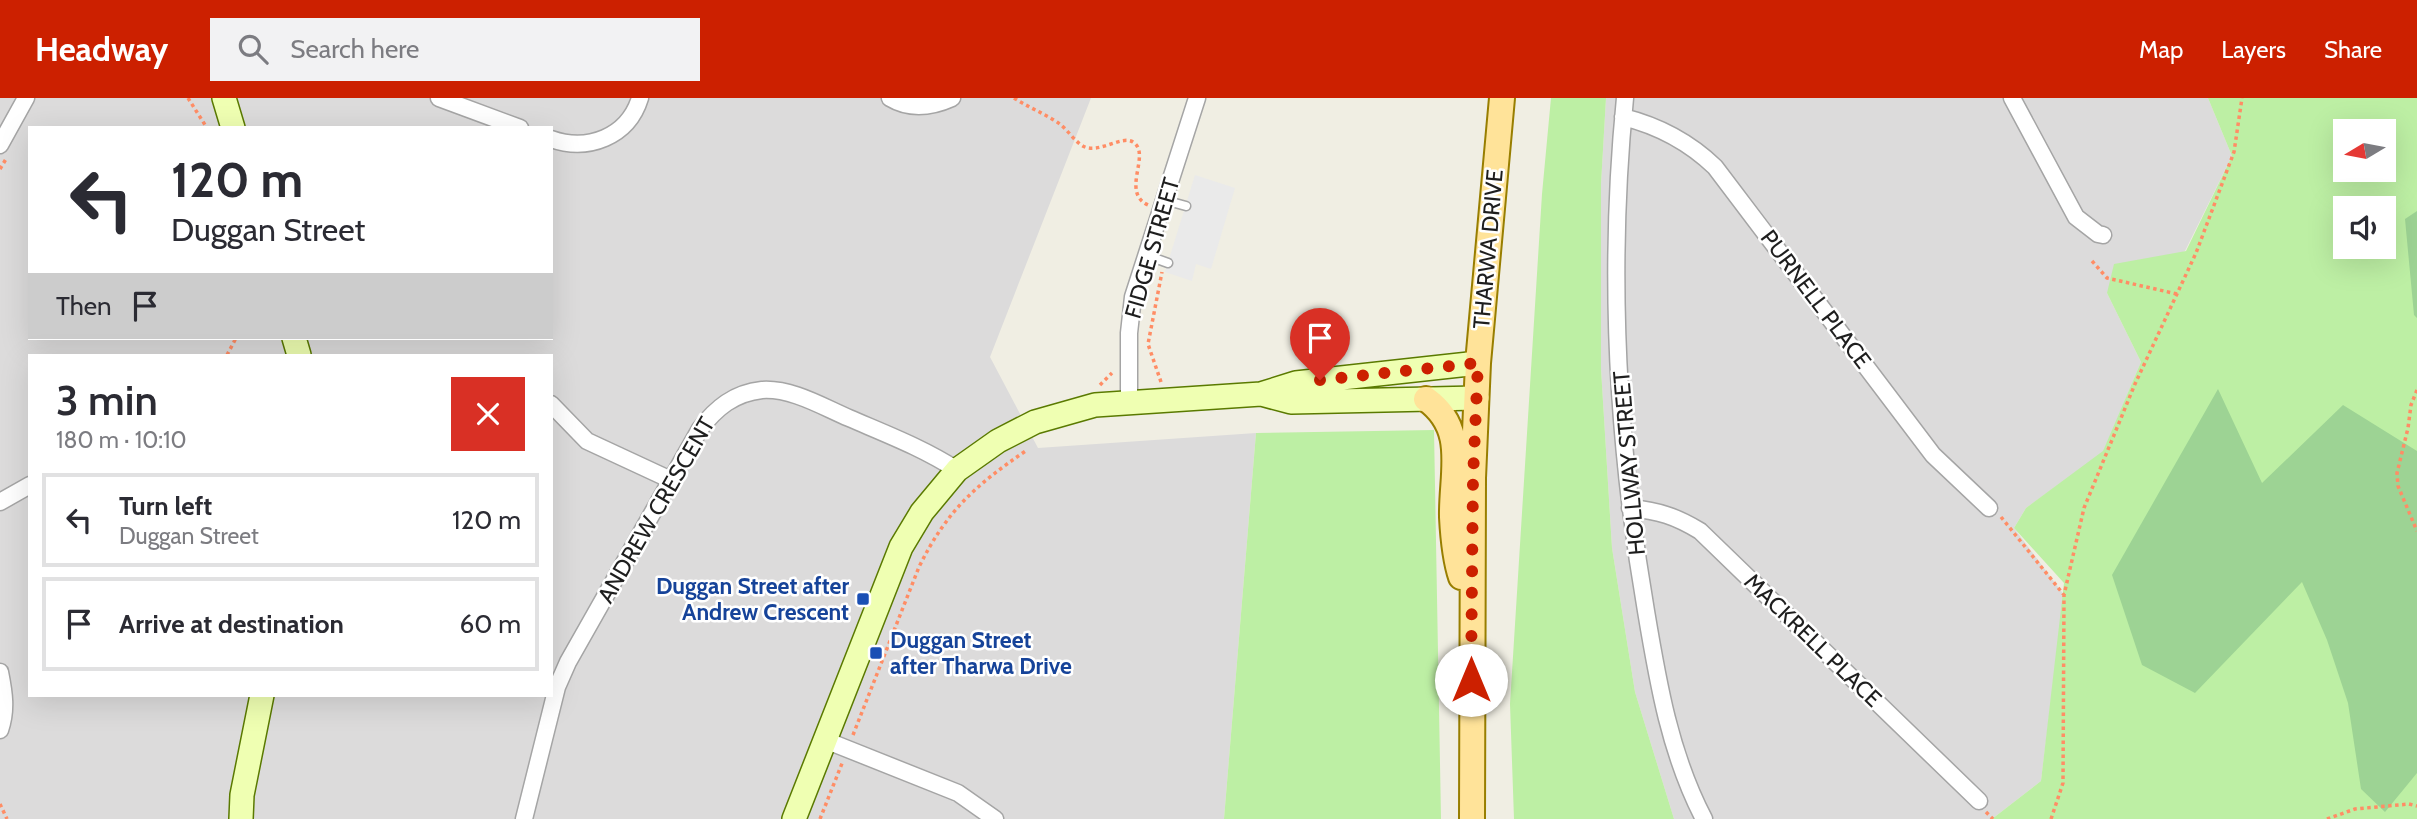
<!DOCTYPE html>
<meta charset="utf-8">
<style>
:root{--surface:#fff;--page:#f2f2f3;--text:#2b2b33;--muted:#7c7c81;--line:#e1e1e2;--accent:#cc2000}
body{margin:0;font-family:Cabin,sans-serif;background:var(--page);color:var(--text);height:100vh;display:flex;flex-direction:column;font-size:26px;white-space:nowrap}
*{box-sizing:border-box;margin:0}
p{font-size:23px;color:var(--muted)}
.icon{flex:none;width:38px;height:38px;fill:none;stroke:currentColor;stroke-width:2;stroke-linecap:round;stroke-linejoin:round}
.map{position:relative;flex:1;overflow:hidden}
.sheet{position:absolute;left:28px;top:256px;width:525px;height:343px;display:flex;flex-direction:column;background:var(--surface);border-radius:0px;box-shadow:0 7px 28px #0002}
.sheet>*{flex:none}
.hud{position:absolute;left:28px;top:28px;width:525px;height:214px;border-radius:0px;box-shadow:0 7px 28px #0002;background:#fff;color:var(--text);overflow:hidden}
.needle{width:46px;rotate:260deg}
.tools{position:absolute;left:2333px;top:21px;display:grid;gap:14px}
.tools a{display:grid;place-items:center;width:63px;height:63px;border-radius:0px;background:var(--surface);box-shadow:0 7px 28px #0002;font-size:35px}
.pin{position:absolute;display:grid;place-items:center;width:60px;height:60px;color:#fff;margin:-72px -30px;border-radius:50% 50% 50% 0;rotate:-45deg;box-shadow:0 0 7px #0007}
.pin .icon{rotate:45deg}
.me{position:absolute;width:77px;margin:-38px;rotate:0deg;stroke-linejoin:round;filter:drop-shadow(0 0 5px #0008)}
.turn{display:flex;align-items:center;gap:24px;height:147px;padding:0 28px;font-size:32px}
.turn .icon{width:91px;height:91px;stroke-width:2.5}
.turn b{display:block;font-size:49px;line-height:60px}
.then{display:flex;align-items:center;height:66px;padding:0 28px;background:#0003;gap:14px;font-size:26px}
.round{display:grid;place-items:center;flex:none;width:74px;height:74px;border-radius:0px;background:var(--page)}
.headline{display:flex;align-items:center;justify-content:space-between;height:119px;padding:0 28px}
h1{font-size:42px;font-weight:600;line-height:52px}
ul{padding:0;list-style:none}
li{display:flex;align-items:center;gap:21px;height:94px;margin:0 14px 10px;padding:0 14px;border:4px solid var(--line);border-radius:0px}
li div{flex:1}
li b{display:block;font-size:26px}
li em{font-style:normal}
header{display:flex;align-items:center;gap:42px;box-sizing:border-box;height:98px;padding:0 35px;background:var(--accent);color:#fff}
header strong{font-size:33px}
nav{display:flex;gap:38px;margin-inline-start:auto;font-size:24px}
.search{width:490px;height:63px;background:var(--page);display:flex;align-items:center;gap:18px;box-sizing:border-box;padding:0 24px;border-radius:0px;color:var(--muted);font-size:26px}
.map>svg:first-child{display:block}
.residential{fill:#dcdbdb;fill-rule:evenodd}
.grass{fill:#bdefa4;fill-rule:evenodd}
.forest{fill:#9dd394}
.parking{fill:#eaeaea}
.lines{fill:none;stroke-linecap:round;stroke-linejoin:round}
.lane-casing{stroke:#a5a5a5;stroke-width:11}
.street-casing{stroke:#a5a5a5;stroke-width:19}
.secondary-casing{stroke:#5a7a00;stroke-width:26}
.primary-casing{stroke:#987e00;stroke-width:28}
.path{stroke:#ff8d65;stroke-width:3.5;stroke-dasharray:3.5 3.5;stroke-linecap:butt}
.lane{stroke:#fff;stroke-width:8}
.street{stroke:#fff;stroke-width:16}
.secondary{stroke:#efffb2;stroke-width:23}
.primary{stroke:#ffe399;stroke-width:24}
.route{stroke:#cc2000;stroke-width:12;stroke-dasharray:0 21.6}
.transit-dot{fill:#1a4fb4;stroke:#fff;stroke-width:2.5}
.labels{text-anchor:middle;stroke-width:5;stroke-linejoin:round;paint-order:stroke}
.street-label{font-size:23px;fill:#1e1e1e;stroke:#fff}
.transit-label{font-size:23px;font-weight:bold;fill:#164399;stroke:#fff;text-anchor:end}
</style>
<header>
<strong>Headway</strong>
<div class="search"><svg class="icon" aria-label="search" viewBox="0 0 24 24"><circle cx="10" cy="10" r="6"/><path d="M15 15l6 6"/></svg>Search here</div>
<nav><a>Map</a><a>Layers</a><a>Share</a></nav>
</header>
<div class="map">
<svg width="2417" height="721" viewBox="0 0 2417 721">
<rect width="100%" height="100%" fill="#f0eee3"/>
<path class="residential" d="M0,0H1091L990,259L1038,350L1256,335L1224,721H0ZM30,30H551V240H30ZM30,257H551V597H30Z
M1606,0H2208L2232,58L2185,153L2107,195L2141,264L2103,354L2026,410L2014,430L2064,497L2041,683L1992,721H1674L1635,594L1612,450L1601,271V86Z"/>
<path class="grass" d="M1551,0H1606L1601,86V271L1612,450L1635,594L1674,721H1514L1510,606L1542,96Z
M2208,0H2417V721H1992L2041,683L2064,485L2014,430L2026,410L2103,353L2141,264L2107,195L2114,166L2186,153L2232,58ZM2345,33H2384V72H2345ZM2345,110H2384V149H2345Z
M1434,332L1441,721H1224L1256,335Z"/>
<path class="forest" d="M2417,113V220L2414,217L2405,121Z
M2218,291L2262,385L2343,307L2417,353V675L2385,714L2361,691L2348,605L2327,542L2302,484L2195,595L2142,567L2112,477Z"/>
<path class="parking" d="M1195,77L1235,90L1211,171L1196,166L1192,183L1165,174Z"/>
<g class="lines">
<defs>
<path id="lane" d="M1164,102L1186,108
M1146,157L1168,165"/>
<path id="street" d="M439,0L520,30
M890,0C910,12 932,9 952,0
M1625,0C1608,170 1617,345 1646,513C1658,585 1670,656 1704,721
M2012,0L2076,119L2098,136L2103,137
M1623,19C1659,28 1689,44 1715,69L1933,357L1989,410
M551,41C588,54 628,39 640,0
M0,47L26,0
M1129,304V235L1133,199L1197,0
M551,306L587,343L671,382
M0,404L30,387
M1630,410C1659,413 1675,418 1700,433L1979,703
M0,574C4,594 7,612 0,632
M825,642L958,695L995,721
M524,721L557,589L568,564L700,331C716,310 734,295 762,292C792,290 823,309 849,320C886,336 923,350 957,372"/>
<path id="secondary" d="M224,0L233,30
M294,240L299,257
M1261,296L1291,304L1477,300
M241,721L242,697L262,597
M794,721L901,449L922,414L957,372L998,343L1035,324L1095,307L1261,296L1296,285L1478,265"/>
<path id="primary" d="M1426,301C1468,331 1451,375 1452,419C1453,438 1455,461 1461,479
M1472,721L1473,380L1478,265L1502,0"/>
</defs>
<use href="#lane" class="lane-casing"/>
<use href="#street" class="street-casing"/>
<use href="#secondary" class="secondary-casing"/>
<use href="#primary" class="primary-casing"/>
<path class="path" d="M188,0L207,30
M1014,0C1028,9 1043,15 1057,24C1067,30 1075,45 1085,49C1100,55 1122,37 1133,44C1152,56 1120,94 1148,107
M0,71L6,61
M2092,163L2107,180L2177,196
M227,257L236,240
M1161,284L1148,246L1162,174
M1100,287L1112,275
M2417,292L2411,307L2408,330L2397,375L2398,388L2417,433
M2001,419L2064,497
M853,637L919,469C947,412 976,387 1027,352
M0,706L7,721
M1986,714L1993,721
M820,721L843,663
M2051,721L2063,685L2064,497L2084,410L2135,286L2196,155L2234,54L2242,0
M2327,721L2355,711L2409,706L2417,708"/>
<use href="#lane" class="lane"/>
<use href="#street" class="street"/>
<use href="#secondary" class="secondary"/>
<use href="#primary" class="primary"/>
</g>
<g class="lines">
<path class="route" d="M1320,282L1478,265L1473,380L1471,582"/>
</g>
<g class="transit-dot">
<rect x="856" y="494" width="14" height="14" rx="3.5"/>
<rect x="869" y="548" width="14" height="14" rx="3.5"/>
</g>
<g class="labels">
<g class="street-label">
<text transform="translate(1152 150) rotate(-74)" y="8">FIDGE STREET</text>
<text transform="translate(1488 151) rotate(-85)" y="8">THARWA DRIVE</text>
<text transform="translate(1816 201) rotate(53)" y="8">PURNELL PLACE</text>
<text transform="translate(1629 365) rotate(-95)" y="8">HOLLWAY STREET</text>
<text transform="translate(656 412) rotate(-60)" y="8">ANDREW CRESCENT</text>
<text transform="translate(1813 542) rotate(44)" y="8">MACKRELL PLACE</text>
</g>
<g class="transit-label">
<text x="849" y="496">Duggan Street after<tspan x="849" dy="26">Andrew Crescent</tspan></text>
<text x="890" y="550" text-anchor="start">Duggan Street<tspan x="890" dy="26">after Tharwa Drive</tspan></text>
</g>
</g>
</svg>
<div class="tools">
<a><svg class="needle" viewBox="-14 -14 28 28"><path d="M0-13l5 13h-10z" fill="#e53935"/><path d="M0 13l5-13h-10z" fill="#7c7c81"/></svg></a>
<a><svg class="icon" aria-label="sound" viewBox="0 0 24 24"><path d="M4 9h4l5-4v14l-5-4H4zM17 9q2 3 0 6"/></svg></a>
</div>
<div class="pin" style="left:1320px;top:282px;background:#d93025"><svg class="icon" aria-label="arrive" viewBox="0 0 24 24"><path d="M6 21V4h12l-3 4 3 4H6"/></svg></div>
<svg class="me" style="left:1471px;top:582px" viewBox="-20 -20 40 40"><circle r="19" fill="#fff"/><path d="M0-13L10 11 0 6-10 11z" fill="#cc2000"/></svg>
<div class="hud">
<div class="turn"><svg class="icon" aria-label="left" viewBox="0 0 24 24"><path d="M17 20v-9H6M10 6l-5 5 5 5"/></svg><div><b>120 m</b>Duggan Street</div></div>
<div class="then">Then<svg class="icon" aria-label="arrive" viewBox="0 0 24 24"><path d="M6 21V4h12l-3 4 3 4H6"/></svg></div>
</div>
<section class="sheet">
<div class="headline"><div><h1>3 min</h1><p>180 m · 10:10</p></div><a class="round" style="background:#d93025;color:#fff"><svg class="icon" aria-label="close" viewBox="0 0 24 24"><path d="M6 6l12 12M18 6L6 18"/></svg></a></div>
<ul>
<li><svg class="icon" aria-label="left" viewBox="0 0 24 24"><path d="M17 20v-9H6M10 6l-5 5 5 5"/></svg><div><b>Turn left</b><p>Duggan Street</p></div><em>120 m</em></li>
<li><svg class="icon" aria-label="arrive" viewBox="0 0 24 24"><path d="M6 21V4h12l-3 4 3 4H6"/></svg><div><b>Arrive at destination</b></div><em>60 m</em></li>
</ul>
</section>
</div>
